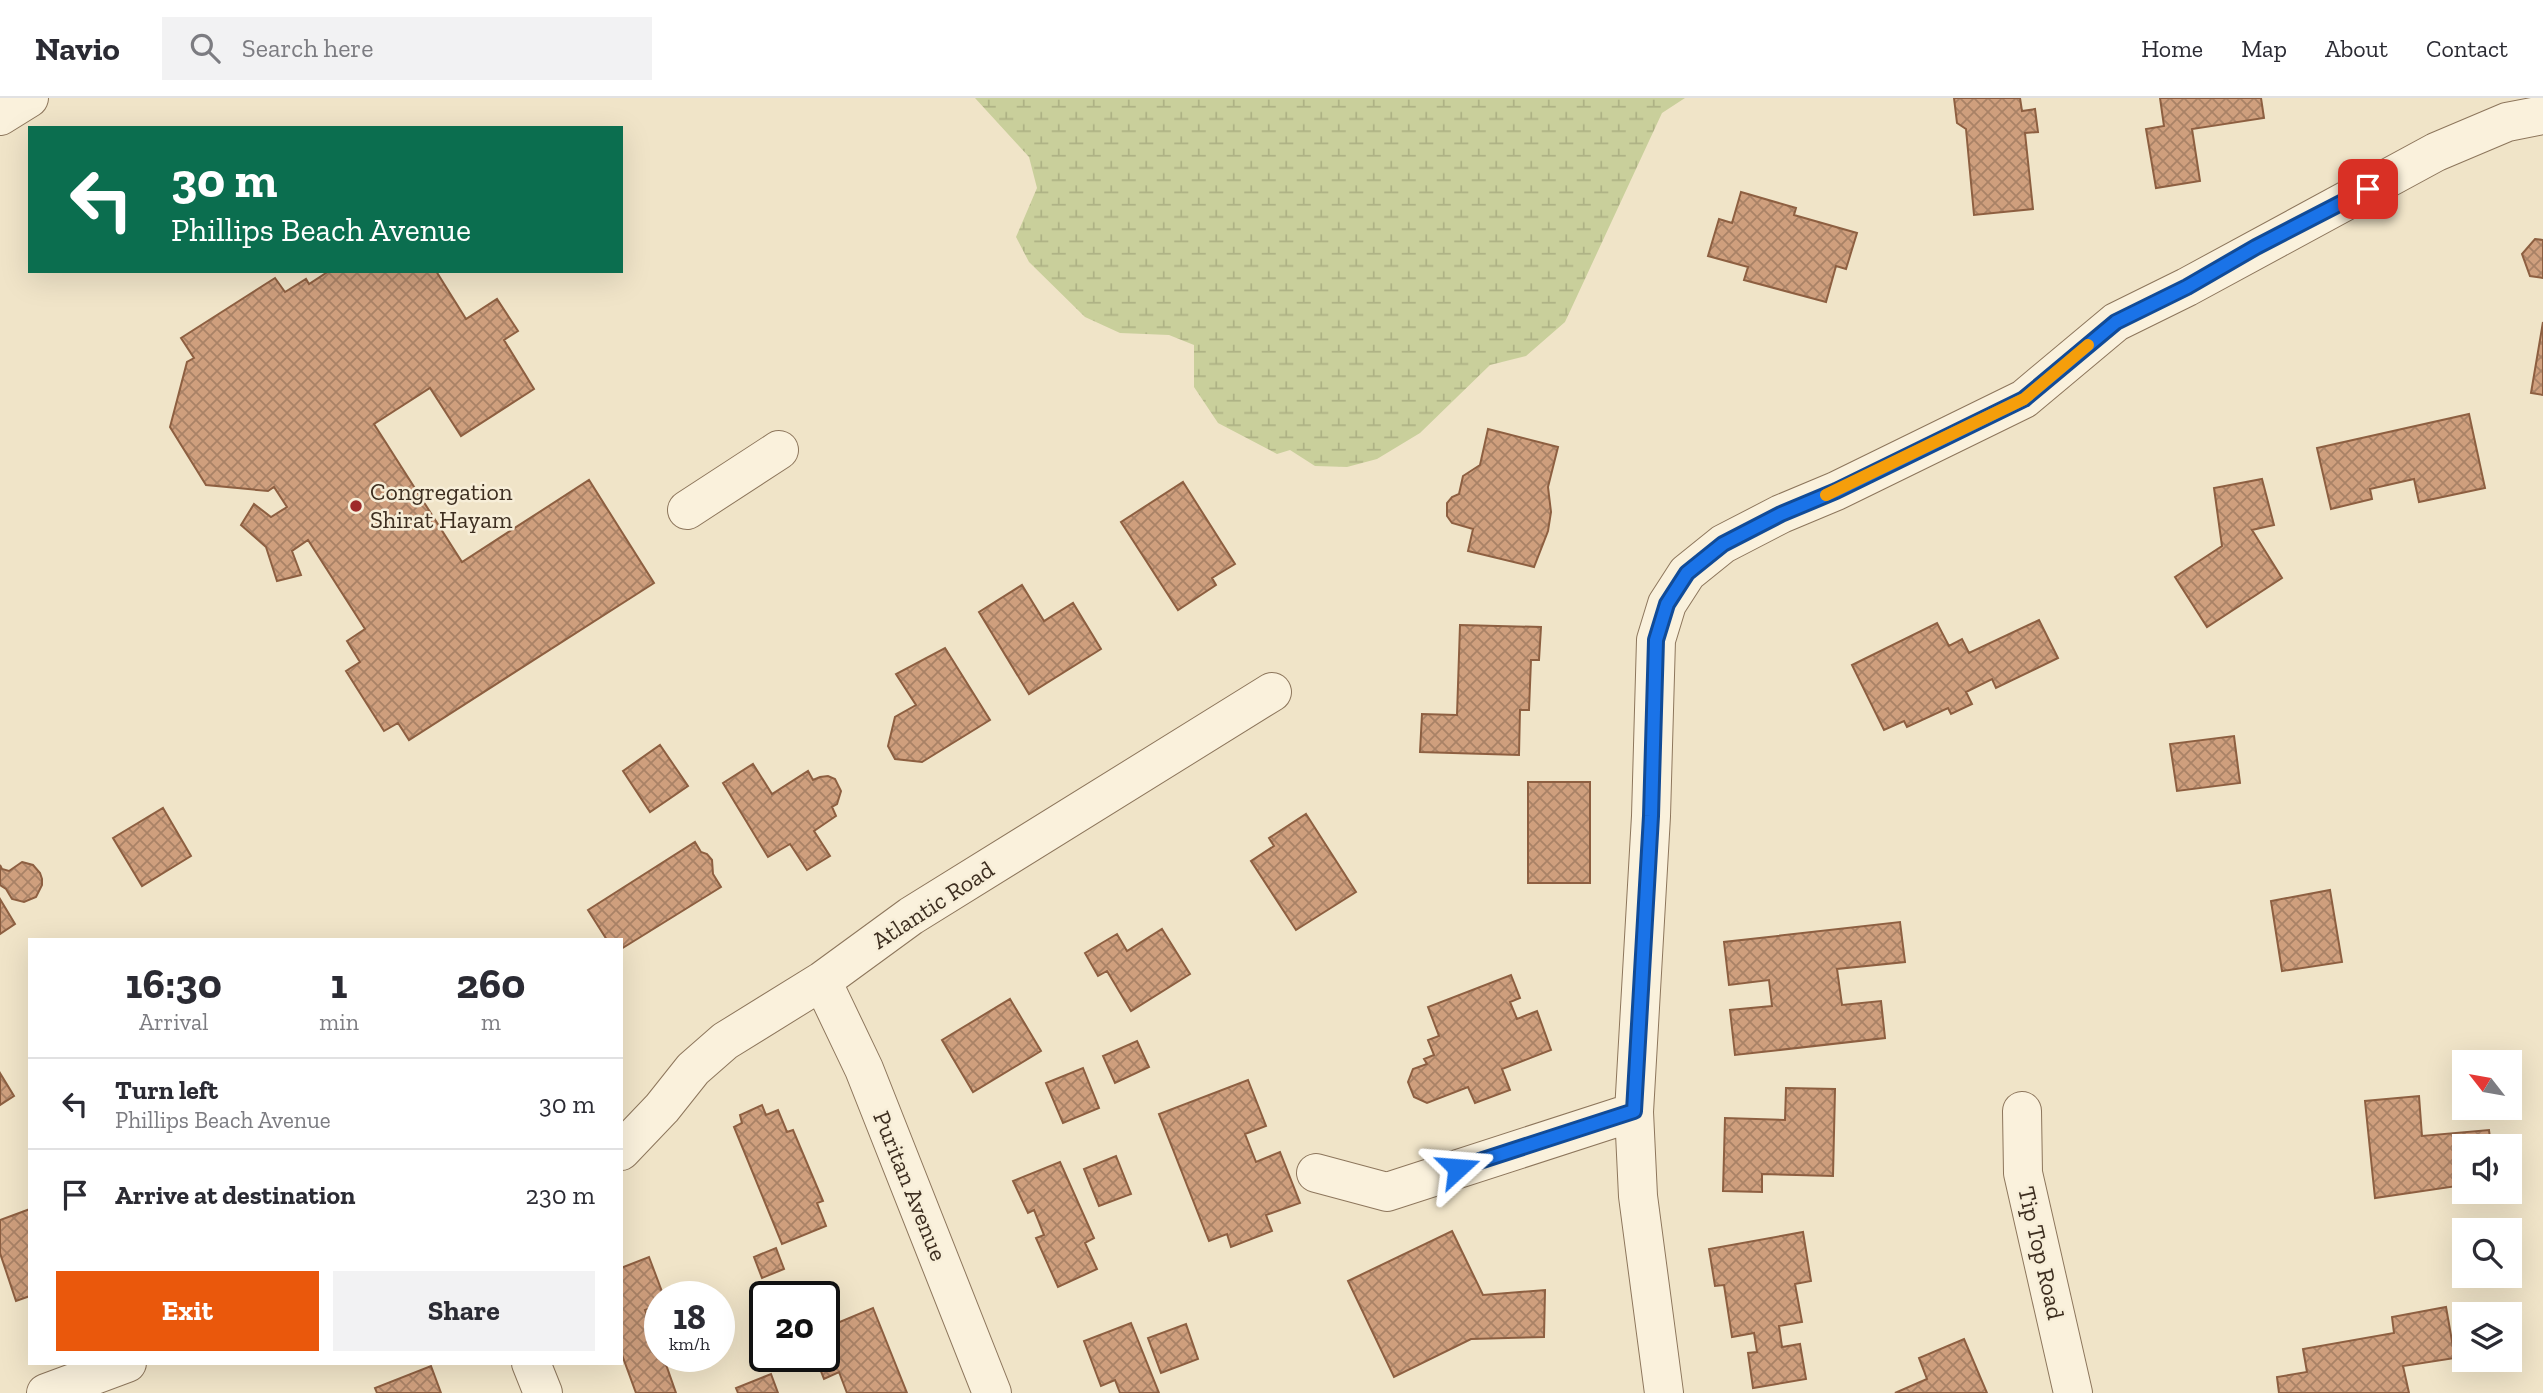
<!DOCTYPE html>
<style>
:root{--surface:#fff;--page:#f2f2f3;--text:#2b2b33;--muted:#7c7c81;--line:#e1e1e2;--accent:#ea580c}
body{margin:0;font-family:"Zilla Slab",serif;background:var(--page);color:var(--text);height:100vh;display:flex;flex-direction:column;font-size:26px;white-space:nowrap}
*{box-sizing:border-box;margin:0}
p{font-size:23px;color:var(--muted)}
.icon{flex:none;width:38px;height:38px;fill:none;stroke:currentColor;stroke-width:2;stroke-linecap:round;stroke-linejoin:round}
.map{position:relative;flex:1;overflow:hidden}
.sheet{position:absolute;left:28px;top:840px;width:595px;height:427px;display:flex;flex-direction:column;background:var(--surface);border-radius:0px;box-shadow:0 7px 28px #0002}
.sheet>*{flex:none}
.banner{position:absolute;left:28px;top:28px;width:595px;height:147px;border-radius:0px;box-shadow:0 7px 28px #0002;background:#0b6e4f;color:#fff;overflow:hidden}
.needle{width:46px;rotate:301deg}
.buttons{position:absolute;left:2452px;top:952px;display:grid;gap:14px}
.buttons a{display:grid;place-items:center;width:70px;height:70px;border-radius:0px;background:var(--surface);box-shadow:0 7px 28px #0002;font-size:35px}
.speed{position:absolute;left:644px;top:1183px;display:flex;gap:14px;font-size:35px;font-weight:700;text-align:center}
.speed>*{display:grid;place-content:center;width:91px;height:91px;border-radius:50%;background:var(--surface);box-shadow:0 7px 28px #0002;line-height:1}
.speed small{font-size:18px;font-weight:400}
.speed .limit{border:4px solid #111;border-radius:10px;background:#fff;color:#111}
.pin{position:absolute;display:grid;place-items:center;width:60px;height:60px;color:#fff;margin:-30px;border-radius:14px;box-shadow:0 4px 10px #0006}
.me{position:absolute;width:77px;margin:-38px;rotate:71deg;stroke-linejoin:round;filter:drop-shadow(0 0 5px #0008)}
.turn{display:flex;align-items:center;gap:24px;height:147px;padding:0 28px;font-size:32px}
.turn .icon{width:91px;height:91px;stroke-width:2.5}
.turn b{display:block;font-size:49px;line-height:60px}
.eta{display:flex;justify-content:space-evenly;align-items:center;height:119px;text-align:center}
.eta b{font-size:42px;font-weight:700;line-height:49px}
.primary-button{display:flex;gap:14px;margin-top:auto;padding:14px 28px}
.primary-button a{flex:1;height:80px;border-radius:0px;background:var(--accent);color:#fff;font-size:28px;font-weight:700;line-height:80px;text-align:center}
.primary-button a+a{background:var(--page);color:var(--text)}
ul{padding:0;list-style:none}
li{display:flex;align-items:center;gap:21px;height:91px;padding:0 28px;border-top:2px solid var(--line)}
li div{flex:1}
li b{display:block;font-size:26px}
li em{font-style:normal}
header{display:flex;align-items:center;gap:42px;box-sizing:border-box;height:98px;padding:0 35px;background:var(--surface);border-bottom:2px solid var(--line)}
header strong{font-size:33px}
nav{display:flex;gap:38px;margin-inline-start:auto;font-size:24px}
.search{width:490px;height:63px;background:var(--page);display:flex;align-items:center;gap:18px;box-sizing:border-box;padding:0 24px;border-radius:0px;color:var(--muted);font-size:26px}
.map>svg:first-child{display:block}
.wetland{fill:url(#wetland-marsh)}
.building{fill:url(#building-cross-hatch);stroke:#8d5f41;stroke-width:2}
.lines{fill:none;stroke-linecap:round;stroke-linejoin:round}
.minor-casing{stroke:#8d765c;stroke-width:40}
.minor{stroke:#faf1dc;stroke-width:38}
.route-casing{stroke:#114b97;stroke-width:18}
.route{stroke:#1a73e8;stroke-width:12}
.slow{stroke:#f59e0b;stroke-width:12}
.poi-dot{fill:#9e2a2b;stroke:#f7eed8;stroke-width:2.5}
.labels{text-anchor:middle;stroke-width:5;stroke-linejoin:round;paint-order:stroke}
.poi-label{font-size:24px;fill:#3d2e20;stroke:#f7eed8;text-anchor:start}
.street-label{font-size:24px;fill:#3d2e20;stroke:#f7eed8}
</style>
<header>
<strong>Navio</strong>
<div class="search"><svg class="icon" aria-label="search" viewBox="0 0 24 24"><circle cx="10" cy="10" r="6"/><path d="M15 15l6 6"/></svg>Search here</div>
<nav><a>Home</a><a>Map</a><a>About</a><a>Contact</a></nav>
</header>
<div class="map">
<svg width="2543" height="1295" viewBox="0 0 2543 1295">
<defs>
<pattern id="wetland-marsh" width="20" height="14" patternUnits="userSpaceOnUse" patternTransform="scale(1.75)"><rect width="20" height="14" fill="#c9cf9b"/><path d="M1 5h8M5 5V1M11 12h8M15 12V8" fill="none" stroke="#aeb285"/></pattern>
<pattern id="building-cross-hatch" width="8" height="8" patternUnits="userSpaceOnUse" patternTransform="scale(1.75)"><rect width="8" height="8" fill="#cf9f7d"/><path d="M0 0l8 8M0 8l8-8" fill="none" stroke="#a98266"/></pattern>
</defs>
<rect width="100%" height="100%" fill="#f0e4c8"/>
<path class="wetland" d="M975,0H1685L1662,15L1565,224L1526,258L1490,267L1420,335L1377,361L1347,369L1315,368L1290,352L1277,356L1218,325L1194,289V247L1169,237L1120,235L1085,219L1029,164L1016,139L1037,90L1029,59Z"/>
<path class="building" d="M1954,0H2020L2022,13L2035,11L2038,34L2025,35L2033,111L1974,117L1966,31L1957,25Z
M2160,0H2261L2264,20L2192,31L2200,83L2156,90L2146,31L2164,28Z
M1741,94L1796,110L1794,117L1857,135L1846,171L1836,168L1826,204L1744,182L1748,169L1708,158L1719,121L1732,125Z
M2535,141L2543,142V180L2530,178L2522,156Z
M329,173H436L466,221L497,201L518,233L504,242L534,291L461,338L430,290L374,326L462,464L589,382L654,485L409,642L398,625L384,633L346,573L360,564L347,543L365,531L308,442L292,453L301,477L277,483L266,449L241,427L254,406L271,419L287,409L274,389L268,393L206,387L170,329L187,264L194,260L181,240L275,180L285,194L306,181L309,186Z
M2543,224V297L2531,295Z
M2469,316L2485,390L2419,404L2414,381L2370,391L2372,401L2331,411L2317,350Z
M1488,331L1558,349L1548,389L1551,414L1548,433L1534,469L1468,453L1473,431L1452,425L1447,418V405L1452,399L1459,396L1463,378L1480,367Z
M2262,381L2274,427L2252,432L2282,480L2207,529L2175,479L2222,448L2214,390Z
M1183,384L1235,466L1212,480L1216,487L1178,512L1121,424Z
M1022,487L1044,523L1073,505L1101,551L1029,596L979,514Z
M2039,522L2058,560L1996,590L1992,581L1966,594L1972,606L1951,616L1948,610L1907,629L1904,623L1884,632L1852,567L1937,525L1949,548L1962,541L1969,555Z
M1460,527L1541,529L1539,562H1531L1529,612H1520L1519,657L1420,654L1422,616L1457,617Z
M945,550L990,622L922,664L895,661L888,648L895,619L916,607L896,576Z
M2234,638L2240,685L2177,693L2170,646Z
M660,647L688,688L650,714L623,673Z
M753,666L772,696L808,673L813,682L820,679L828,678L835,681L841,693L837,706L832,709L836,718L814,733L830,758L807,772L790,746L768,759L723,685Z
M1528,684H1590V785H1528Z
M163,710L191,758L142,788L113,740Z
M1306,716L1356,794L1296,832L1251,763L1274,748L1269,740Z
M695,744L701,754L707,756L712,762L713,776L721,789L621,851V842H607L588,812Z
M22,764L33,767L40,775L42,781V787L36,799L24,804L12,801L6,791L0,787V767L2,771L9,773Z
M2330,792L2342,864L2282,873L2271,803Z
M0,801L15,826L0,836Z
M1900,824L1905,864L1837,871L1842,907L1881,903L1885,940L1735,957L1730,912L1772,908L1769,882L1729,887L1724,844Z
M1162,831L1190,876L1131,913L1107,873L1098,878L1085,855L1117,836L1127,853Z
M1511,877L1520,900L1510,904L1517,921L1537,913L1551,952L1502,971L1510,992L1475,1005L1468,989L1427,1005L1414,999L1408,984L1413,971L1427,966L1424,961L1434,957L1428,942L1439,938L1428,909Z
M1010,901L1041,953L973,994L942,942Z
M1137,943L1149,969L1115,985L1103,958Z
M1083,970L1099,1010L1063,1025L1046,985Z
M0,975L14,998L0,1007Z
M1248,982L1266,1028L1245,1036L1256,1064L1280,1054L1300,1105L1266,1117L1272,1133L1231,1149L1227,1136L1209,1143L1159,1016Z
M1786,990L1835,991L1833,1078L1762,1076V1094L1723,1093L1725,1020L1785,1022Z
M2419,998L2422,1038L2489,1032L2491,1048H2464V1087L2375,1100L2365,1003Z
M762,1007L766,1017L778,1012L787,1034L793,1032L823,1103L817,1105L826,1128L782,1146L734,1029L742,1025L740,1017Z
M1116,1058L1131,1096L1099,1108L1084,1071Z
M1060,1064L1094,1140L1085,1145L1097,1171L1058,1189L1036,1140L1044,1137L1034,1112L1028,1115L1013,1083Z
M30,1111V1198L16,1203L0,1155V1122Z
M1452,1133L1483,1197L1545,1192L1544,1239L1471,1241L1394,1279L1348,1183Z
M1803,1134L1811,1183L1795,1186L1802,1224L1779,1228L1782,1249L1800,1246L1806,1281L1753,1290L1748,1255L1757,1254L1754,1235L1732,1239L1724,1187L1715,1188L1709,1151Z
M776,1150L784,1171L762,1180L754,1159Z
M649,1159L664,1199H660V1206L645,1212L660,1250V1258H663L676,1295H636L621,1254V1170Z
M2446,1209L2455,1260L2403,1268L2409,1295H2279L2277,1279L2307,1274L2303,1251L2394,1235L2392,1219Z
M873,1210L907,1295H847L839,1274L824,1281L815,1258H824V1247L836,1242L830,1228Z
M1131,1225L1159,1295H1120L1115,1282L1101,1288L1084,1243Z
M1186,1226L1198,1261L1161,1275L1148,1240Z
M1964,1241L1987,1295H1895L1927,1281L1919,1260Z
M431,1268L441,1295H377L375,1290Z
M771,1276L778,1295H738L736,1290Z"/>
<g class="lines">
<defs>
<path id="minor" d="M0,18L29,0
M687,412L779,352
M822,883L864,971L992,1295
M2022,1013L2023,1075L2073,1295
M621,1053L662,1010L693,971L725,943L822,883L911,818L1272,594
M1316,1075L1387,1094L1634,1014
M531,1265L543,1295
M46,1295L127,1265
M1664,1295L1638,1098L1634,1014L1651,718L1656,542L1667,506L1687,475L1723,446L1781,416L1836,393L2024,301L2116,224L2187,189L2436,54L2507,24L2543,17"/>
</defs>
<use href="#minor" class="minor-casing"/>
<use href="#minor" class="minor"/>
</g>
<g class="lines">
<defs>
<path id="route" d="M1458,1070L1634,1013L1651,718L1656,542L1667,506L1687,475L1723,446L1781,416L1836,393L2024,301L2116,224L2187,189L2256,149L2368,91"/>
</defs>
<use href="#route" class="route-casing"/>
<use href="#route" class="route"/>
<path class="slow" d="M1826,397L2024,301L2088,247"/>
</g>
<circle class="poi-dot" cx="356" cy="408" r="7"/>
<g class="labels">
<g class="poi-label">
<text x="370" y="402">Congregation<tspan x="370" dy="28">Shirat Hayam</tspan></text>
</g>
<g class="street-label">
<text transform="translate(933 807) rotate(-33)" y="8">Atlantic Road</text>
<text transform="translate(910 1088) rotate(68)" y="8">Puritan Avenue</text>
<text transform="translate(2041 1155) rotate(77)" y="8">Tip Top Road</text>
</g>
</g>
</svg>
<div class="buttons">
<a><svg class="needle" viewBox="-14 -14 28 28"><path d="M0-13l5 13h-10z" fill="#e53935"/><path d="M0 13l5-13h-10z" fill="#7c7c81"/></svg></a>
<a><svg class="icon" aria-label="sound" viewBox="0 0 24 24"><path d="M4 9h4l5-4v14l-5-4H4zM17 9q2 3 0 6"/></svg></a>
<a><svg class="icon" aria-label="search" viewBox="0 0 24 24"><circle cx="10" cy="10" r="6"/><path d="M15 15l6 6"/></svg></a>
<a><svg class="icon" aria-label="layers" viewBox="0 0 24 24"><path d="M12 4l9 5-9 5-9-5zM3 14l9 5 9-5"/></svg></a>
</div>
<div class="speed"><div>18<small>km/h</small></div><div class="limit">20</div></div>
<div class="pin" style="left:2368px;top:91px;background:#d93025"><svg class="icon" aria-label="arrive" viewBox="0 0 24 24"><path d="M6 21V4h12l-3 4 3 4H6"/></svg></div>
<svg class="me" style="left:1458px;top:1070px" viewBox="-20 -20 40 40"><path d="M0-17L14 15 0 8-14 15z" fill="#1a73e8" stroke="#fff" stroke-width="4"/></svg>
<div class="banner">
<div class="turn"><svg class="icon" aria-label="left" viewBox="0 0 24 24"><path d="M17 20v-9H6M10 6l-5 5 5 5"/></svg><div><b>30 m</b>Phillips Beach Avenue</div></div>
</div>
<section class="sheet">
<div class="eta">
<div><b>16:30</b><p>Arrival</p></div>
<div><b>1</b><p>min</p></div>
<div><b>260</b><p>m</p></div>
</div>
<ul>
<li><svg class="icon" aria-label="left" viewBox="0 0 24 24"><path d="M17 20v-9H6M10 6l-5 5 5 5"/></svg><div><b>Turn left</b><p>Phillips Beach Avenue</p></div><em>30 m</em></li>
<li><svg class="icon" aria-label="arrive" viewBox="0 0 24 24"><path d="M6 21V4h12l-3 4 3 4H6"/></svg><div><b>Arrive at destination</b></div><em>230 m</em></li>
</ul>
<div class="primary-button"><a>Exit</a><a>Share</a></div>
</section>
</div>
